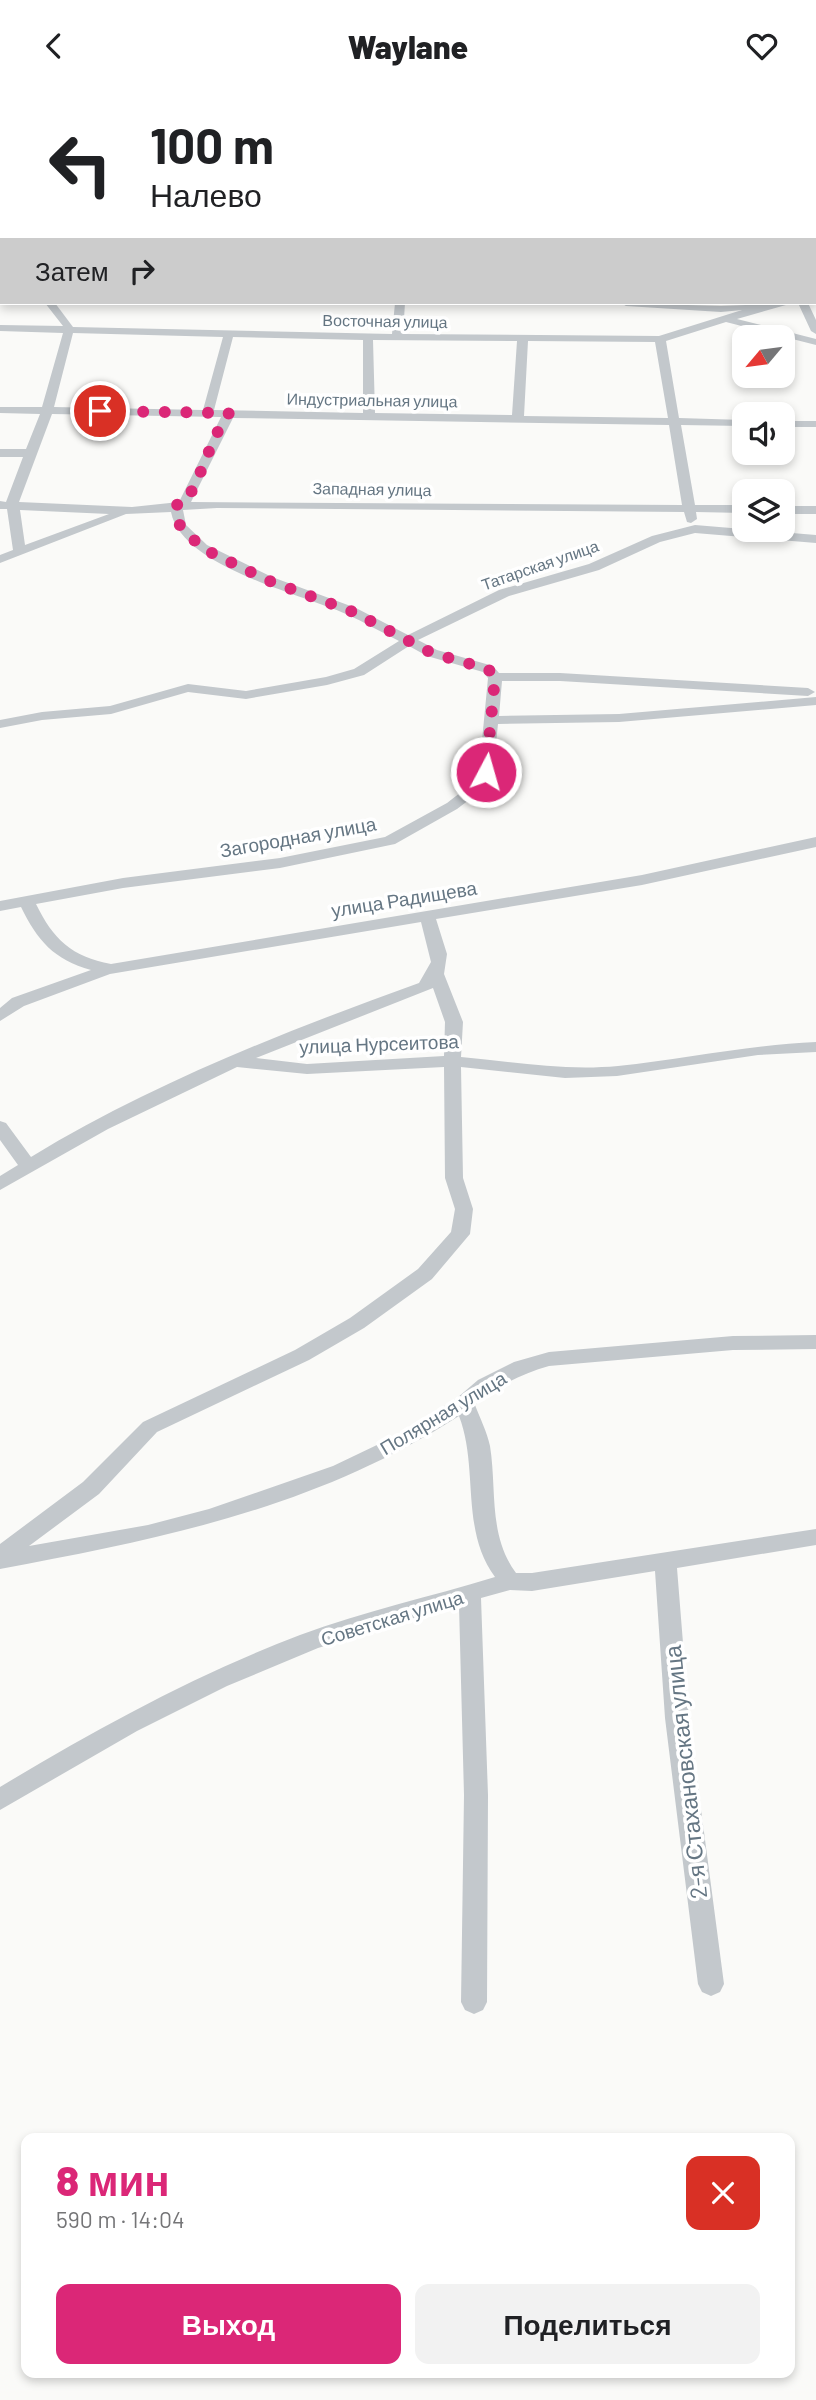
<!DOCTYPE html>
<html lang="ru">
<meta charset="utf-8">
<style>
:root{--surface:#fff;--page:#f2f2f2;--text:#202124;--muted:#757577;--accent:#db2777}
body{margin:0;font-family:Barlow,sans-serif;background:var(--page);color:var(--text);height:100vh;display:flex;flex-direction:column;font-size:26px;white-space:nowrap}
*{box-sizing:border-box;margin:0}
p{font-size:23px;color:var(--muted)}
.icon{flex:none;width:38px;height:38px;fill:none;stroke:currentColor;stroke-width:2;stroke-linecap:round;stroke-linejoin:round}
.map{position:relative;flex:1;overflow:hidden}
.panel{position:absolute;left:21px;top:2042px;width:774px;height:245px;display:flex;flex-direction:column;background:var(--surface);border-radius:14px;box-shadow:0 4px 10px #0003}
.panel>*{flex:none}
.top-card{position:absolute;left:0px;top:0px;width:817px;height:214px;box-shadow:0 4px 10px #0003;background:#fff;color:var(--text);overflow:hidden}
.needle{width:46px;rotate:241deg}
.controls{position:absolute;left:732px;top:234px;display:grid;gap:14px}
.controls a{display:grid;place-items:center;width:63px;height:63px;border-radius:14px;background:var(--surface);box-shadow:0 4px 10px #0003;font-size:35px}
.pin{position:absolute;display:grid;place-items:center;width:60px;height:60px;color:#fff;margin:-30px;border:4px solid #fff;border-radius:50%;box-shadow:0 2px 7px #0007}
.me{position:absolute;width:77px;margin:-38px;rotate:6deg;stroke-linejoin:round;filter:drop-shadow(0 0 5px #0008)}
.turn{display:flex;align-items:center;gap:24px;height:147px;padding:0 35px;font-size:32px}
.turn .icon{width:91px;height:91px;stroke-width:2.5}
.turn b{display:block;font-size:49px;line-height:60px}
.then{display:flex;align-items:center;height:66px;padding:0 35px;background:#0003;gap:14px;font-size:26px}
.round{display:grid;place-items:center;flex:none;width:74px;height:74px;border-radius:14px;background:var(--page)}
.overview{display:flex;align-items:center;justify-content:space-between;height:119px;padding:0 35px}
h1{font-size:42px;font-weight:800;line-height:52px;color:var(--accent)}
.primary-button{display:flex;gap:14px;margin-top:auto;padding:14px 35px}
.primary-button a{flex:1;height:80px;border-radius:14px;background:var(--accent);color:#fff;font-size:28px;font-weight:800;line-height:80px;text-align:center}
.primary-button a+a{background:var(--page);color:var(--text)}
header{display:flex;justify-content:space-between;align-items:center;height:91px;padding:0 35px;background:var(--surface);font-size:32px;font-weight:800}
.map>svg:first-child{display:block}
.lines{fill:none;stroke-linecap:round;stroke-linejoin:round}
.minor{fill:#c3c8cc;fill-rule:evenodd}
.route{stroke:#db2777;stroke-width:12;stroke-dasharray:0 21.6}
.labels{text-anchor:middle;stroke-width:7;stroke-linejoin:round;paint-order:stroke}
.far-street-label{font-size:16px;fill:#657683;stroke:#fff}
.street-label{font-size:19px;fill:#657683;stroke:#fff}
.near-street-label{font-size:23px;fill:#657683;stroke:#fff}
</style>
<header><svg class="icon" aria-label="back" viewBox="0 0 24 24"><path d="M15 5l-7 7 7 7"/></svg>Waylane<svg class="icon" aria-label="heart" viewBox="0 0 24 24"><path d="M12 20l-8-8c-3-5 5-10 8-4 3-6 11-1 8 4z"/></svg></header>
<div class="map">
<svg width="816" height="2309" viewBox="0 0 816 2309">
<rect width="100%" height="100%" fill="#fafaf8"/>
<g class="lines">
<path class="minor" d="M1,0H9L10,2H2Z
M441,0H458L460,2H442Z
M0,47H2V53H0Z
M2,64V72L0,73V65Z
M0,96H2V102H0Z
M0,143H2V151L0,150Z
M0,201H2V207H0Z
M45,212H55L73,236L392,243L395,212H405L403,243L659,245L742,219L721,221L626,215L621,212L721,215L793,212L737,228L816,248V254L726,231L666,250L679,327L744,329V335L681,334L695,414H744V422L696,421L697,428L691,432L687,431L684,421L217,417L183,419L186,434L207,454L272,486L356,517L408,544L499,499L589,473L652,445L695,434L816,444V452L695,442L660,451L599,479L509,505L418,549L437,559L493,575L499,582H560L808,597L815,601L808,605L560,590H502L499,625L619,623L816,606V614L619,631L498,633L493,681L486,696L457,718L395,753L280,777L123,797L36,813C53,848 72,866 111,873L642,784L816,746V756L642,794L436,828L447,863L444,883L463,931L461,966C513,971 565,980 618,975C684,968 749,954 816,951V961L758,964L617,985L565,987L461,976L463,1087L473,1118L470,1143L432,1188L364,1237L309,1269L157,1341L99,1403L29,1455L148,1434L209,1418L333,1375L402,1342L457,1307L478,1289L514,1271L549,1261L733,1245L816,1244V1258L733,1259L549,1275C521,1283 497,1295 475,1314C480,1327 487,1341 490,1355C497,1399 488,1444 516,1482H532L816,1438V1454L677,1477L689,1627L724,1893L720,1901L711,1905L702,1901L698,1893L665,1627L655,1480L532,1500L510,1499L481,1507L488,1704L487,1911L483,1919L474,1923L465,1919L461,1911L464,1704L459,1514L318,1557L227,1595L137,1640L0,1719V1696C96,1638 195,1584 300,1544C364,1520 430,1506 495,1486C460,1439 479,1377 459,1325C315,1417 165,1447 0,1478V1453L83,1391L143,1331L295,1259L350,1227L418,1178L451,1141L455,1118L445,1087L444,976L307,983L237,976L108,1038L0,1099V1085L18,1074L0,1049V1030L6,1032L31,1066C153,992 286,940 419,892L431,871L421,831L110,883L24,915L0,930V917L12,907L91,879C54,869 37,849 21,816L0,820V810L123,787L280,767L385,746L447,712L474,691L479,681L488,587L483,581L427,565L409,555L364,584L327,594L246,608L188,601L111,623L42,629L0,637V629L42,621L110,615L188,593L246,600L326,586L354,578L399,550C381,541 364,531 346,523C300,503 181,475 171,421L126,423L0,472V464L13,459L7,418H0V410L6,411L23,366H0V358H26L40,323L0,322V316H42L63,242L0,240V234L63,235ZM73,242L223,246L203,319L54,316ZM233,246L363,249V322L214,319ZM373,249L517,250L512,324L375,322ZM528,250L655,251L668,327L524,325ZM52,323L221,326L179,411L132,416L19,411ZM233,327L669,334L682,414L191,411ZM20,419L109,423L25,454ZM433,897L445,931L444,965L307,973L256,967Z
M798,212H808L816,229V243L811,240Z
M782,330H816V336H782Z
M782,415H816V423H782Z"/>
</g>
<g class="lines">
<path class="route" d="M100,320L229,322C209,350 203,385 184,413L176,414L180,435L202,457L267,489L351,520L432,562L488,578L495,586L486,681"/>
</g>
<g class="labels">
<g class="far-street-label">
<text transform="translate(385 230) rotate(1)" y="6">Восточная улица</text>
<text transform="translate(372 309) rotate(1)" y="6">Индустриальная улица</text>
<text transform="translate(372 398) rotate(1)" y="6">Западная улица</text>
<text transform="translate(540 474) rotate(-19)" y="6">Татарская улица</text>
</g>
<g class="street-label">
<text transform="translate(298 746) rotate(-10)" y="7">Загородная улица</text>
<text transform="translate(404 808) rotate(-9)" y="7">улица Радищева</text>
<text transform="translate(379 953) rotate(-2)" y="7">улица Нурсеитова</text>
<text transform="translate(443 1322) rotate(-31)" y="7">Полярная улица</text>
<text transform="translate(392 1527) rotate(-17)" y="7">Советская улица</text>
</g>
<g class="near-street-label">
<text transform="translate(686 1681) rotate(-96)" y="8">2-я Стахановская улица</text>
</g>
</g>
</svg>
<div class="controls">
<a><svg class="needle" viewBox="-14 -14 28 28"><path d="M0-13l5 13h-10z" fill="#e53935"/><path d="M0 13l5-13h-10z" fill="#757577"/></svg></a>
<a><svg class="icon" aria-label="sound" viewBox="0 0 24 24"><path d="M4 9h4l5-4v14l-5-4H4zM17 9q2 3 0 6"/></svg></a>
<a><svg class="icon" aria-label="layers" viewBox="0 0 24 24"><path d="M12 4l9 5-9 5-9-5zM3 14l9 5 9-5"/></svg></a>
</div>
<div class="pin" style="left:100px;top:320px;background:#d93025"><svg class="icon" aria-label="arrive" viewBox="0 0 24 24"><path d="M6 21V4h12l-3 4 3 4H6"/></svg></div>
<svg class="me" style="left:486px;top:681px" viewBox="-20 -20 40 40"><circle r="17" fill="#db2777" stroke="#fff" stroke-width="3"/><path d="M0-11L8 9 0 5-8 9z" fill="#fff"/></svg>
<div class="top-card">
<div class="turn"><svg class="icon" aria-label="left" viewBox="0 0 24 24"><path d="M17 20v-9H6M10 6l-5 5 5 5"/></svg><div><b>100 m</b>Налево</div></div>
<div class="then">Затем<svg class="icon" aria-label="right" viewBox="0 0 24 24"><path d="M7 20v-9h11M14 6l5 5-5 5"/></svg></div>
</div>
<section class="panel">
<div class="overview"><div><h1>8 мин</h1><p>590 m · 14:04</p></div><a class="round" style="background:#d93025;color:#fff"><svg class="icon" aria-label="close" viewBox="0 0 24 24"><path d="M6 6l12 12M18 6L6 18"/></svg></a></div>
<div class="primary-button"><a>Выход</a><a>Поделиться</a></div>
</section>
</div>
